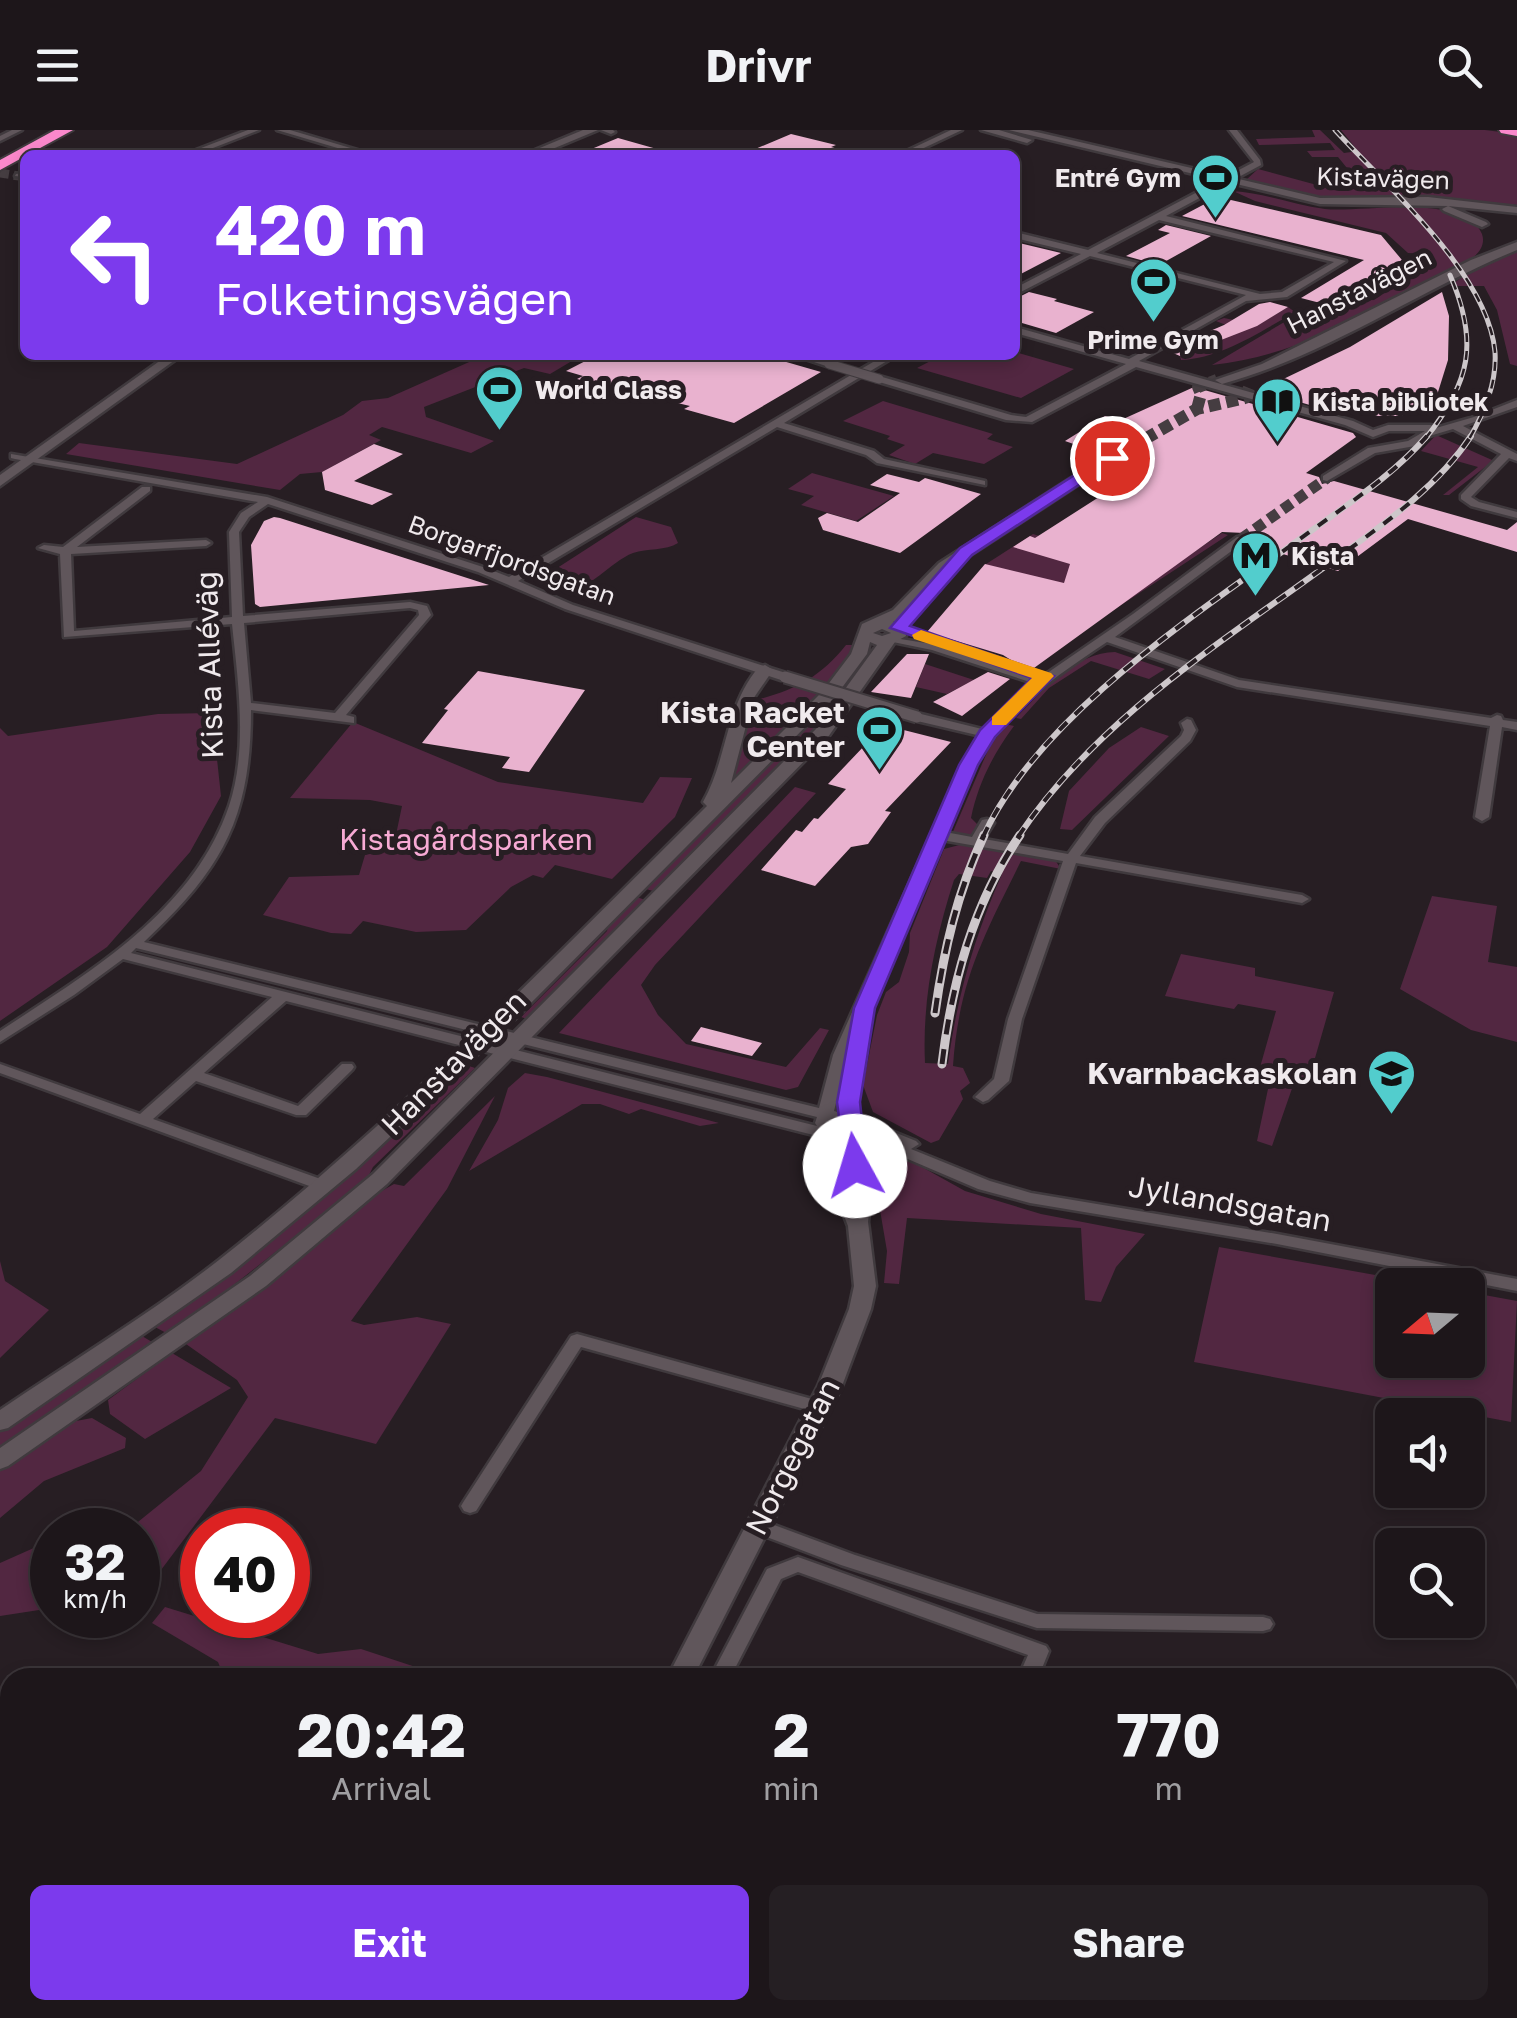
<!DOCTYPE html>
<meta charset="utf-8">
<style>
:root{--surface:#1d161a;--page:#251f23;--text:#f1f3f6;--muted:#a09fa2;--line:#3b3539;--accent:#7c3aed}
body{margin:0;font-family:"Golos Text",sans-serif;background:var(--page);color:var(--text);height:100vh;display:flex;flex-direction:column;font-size:38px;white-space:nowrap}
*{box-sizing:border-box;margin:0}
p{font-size:32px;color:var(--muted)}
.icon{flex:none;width:55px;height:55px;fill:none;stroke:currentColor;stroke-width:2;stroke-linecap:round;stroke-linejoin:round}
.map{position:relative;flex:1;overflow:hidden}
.sheet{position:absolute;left:0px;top:1538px;width:1518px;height:352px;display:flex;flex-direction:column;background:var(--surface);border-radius:30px 30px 0 0;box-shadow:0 5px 15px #0003,0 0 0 2px var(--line)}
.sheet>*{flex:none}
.hud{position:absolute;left:20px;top:20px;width:1000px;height:210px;border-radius:15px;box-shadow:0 5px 15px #0003,0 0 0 2px var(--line);background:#7c3aed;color:#fff;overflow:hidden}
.needle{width:65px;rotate:251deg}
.fabs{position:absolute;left:1375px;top:1138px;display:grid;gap:20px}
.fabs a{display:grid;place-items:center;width:110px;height:110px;border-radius:15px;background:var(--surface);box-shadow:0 5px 15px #0003,0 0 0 2px var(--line);font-size:50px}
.speed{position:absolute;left:30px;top:1378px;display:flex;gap:20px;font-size:50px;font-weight:700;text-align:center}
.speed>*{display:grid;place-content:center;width:130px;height:130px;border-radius:50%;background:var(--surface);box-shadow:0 5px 15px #0003,0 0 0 2px var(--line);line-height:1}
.speed small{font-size:25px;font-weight:400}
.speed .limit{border:15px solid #d22;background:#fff;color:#111}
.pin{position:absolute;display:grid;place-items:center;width:85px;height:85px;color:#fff;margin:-42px;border:5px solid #fff;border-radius:50%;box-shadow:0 2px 10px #0007}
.me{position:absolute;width:110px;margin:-55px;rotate:354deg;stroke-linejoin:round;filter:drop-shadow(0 0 8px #0008)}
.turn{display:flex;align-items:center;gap:35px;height:210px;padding:0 30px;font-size:45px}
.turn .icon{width:130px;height:130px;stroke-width:2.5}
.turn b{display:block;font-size:70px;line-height:85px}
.eta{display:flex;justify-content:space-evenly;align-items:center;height:170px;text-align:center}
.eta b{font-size:60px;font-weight:700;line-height:70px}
.primary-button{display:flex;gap:20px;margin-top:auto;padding:20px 30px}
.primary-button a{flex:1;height:115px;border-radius:15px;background:var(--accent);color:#fff;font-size:40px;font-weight:700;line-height:115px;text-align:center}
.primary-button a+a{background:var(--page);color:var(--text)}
header{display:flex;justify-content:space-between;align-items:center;height:130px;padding:0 30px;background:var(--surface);font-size:45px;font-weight:700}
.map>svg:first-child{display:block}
.green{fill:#522741;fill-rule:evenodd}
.building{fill:#e9b2cf}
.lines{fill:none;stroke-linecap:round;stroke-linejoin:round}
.street-tunnel-far1{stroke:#453d41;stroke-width:9;stroke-dasharray:9 5;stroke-linecap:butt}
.street-tunnel{stroke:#453d41;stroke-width:11;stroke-dasharray:11 6;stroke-linecap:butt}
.secondary-tunnel-far1{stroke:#453d41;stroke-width:12;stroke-dasharray:12 6;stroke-linecap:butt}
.secondary-tunnel{stroke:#453d41;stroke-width:15;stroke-dasharray:15 8;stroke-linecap:butt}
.street-casing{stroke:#403a3e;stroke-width:5}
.secondary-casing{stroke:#403a3e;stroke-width:5}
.highway-casing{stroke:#403a3e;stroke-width:4}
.street{fill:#60565b;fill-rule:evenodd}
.secondary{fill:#60565b;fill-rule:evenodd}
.highway{fill:#fa88cb;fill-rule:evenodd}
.rail-far2-casing{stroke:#cdc7ca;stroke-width:5}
.rail-far1-casing{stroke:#cdc7ca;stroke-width:6}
.rail-casing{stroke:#cdc7ca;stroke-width:9}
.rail-far2{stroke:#271e23;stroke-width:2.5;stroke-dasharray:9;stroke-linecap:butt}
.rail-far1{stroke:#271e23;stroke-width:4;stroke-dasharray:11;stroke-linecap:butt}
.rail{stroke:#271e23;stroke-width:5;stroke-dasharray:15;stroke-linecap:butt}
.street-bridge-far1-casing{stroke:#403a3e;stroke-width:11;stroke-linecap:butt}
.street-bridge-casing{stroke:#403a3e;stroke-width:15;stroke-linecap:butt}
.street-bridge-far1{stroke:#60565b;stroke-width:9}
.street-bridge{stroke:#60565b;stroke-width:11}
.route{fill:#7c3aed;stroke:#51269a;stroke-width:2.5}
.slow{fill:#f59e0b}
.labels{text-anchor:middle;stroke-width:10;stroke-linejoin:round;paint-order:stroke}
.far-poi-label{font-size:25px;font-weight:bold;fill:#f0eaed;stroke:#271e23;text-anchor:start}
.far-street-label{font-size:25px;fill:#f0eaed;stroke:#271e23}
.street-label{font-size:30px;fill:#f0eaed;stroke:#271e23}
.poi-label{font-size:30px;font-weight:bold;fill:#f0eaed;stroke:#271e23;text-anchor:end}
.park-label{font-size:30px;fill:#f7aad4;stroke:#271e23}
</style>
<header><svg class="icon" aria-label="menu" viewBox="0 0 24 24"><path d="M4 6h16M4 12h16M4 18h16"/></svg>Drivr<svg class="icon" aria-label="search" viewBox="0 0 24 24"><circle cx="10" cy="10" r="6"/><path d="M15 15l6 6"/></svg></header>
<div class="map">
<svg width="1517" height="1888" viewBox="0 0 1517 1888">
<rect width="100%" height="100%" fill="#271e23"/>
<path class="green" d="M1312,0H1320L1344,23L1358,21L1341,0H1485L1517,4V75L1435,68L1335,71L1246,50L1258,39L1339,61H1348L1360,54L1338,27H1312L1307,21L1335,20L1330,13L1259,15L1256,9L1315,7Z
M1233,61C1264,63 1294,75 1325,79C1360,83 1465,62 1482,104C1487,119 1473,128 1463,135C1382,176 1304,225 1212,235L1303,181L1330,179L1344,171L1374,170L1434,130L1428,124L1408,123L1386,103L1255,71Z
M1517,120V236L1510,234L1497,180L1484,156H1450L1469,142Z
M1288,177L1295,182C1260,202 1221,228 1181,230L1180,226L1241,201L1216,191L1224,188L1258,195Z
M1015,222L1074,239L1021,268L917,238L942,225H1015Z
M485,225H582L550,244L524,238L424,277L426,287L494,311L471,323L382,297L369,305L381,310L322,342L300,344L280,360L66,324L79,313L237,334L343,285L362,271L388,268Z
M883,271L993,304L987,309L1013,317L984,334L933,323L915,334L889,325L905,315L887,309L890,306L843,291Z
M1436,305L1492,330L1493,331L1449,365H1443L1478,337L1421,321Z
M812,343L894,366L856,391L801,375L814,366L788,359Z
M636,387L671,397L678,413C666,421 647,418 633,423C604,434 578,479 544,454L551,442Z
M1222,403L1228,405L1112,481L983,436L1033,404L1161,444Z
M846,515H853L839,546L730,655L752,571C793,561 820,548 846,515Z
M1115,522L1165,539L1149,549L1091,531L1049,558L1021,589L1016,588C1041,561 1077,522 1115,522Z
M925,534L974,550L947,564L916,557Z
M830,569L840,571L824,593L657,762L642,758Z
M212,583L221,666L190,722L107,817L0,891V598L8,606L158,584Z
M353,592L498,652L643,673L660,647L692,648L675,687L612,749L555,735L543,748L533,745L511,757L466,800L416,802L363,791L351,804L331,803L263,785L289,747L359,745L365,725L393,719L402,676L370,670L290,668Z
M1005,594L1014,596C993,624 978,654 971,688L979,696L971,707L952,704L991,613Z
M1141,597L1169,606L1072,700L1060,699L1069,661L1109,618Z
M795,657L816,663L655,835L641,855L658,885L686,914L786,937L820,898L829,900L798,957L786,960L559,903Z
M963,714L1055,730L1061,739L1021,731C984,806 959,850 953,936L963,938L970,953L960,961L963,969L939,1010L931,1013L873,982L863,955L877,885L886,862L899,852L909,822L910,803L944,719ZM991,741L1002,744C975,805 957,866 948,934L925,933C922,870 935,809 954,750L959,744L987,748Z
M634,766L648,771L530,890L521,887L607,801L609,790Z
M1432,766L1497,776L1488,832L1517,837V912L1471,900L1400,859Z
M1181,824L1255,838V846L1334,862L1309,949L1296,947L1272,1016L1257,1011L1268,959L1255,955L1276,881L1238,874L1234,879L1165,866Z
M466,935L475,938L373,1037L366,1051L170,1205L155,1197L350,1044Z
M525,943L547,947L719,993L700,996L641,979L629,984L600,974H582L469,1041L498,990L508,958Z
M495,966L447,1059L351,1191L364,1195L417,1187L451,1194L376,1314L275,1288L146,1460L138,1462V1400H128L201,1341L248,1267L237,1250L186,1214L371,1067L394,1054L404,1056Z
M895,1022L965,1061L1041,1084L1145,1104L1116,1137L1101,1172L1085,1170L1081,1098L907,1088L899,1154L884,1153L887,1121L873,1039L879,1029L877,1023Z
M1219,1117L1431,1155H1392V1230H1468V1162L1517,1171L1511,1292L1194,1232Z
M0,1131L5,1151L49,1180L0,1228Z
M142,1206L157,1215L0,1320V1301Z
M172,1223L231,1258L145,1309L110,1284L108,1270Z
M92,1288L126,1308L125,1318L44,1351L0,1388V1338L76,1291Z
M36,1417L52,1421V1478L0,1486V1433Z
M165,1477L318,1524L361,1519L446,1547H224L218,1532L152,1493Z
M1517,1726V1832L1508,1829V1732Z"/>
<path class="building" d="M791,4L836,15L831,17L842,20V25H741Z
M618,8L664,21V25H577Z
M1218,67L1381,105L1402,130L1324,174L1301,168L1364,130L1182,86Z
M1166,95L1211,106L1159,135L1126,126L1170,103L1158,100Z
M1015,112L1061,123L1015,147Z
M1029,162L1057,169L1054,171L1094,182L1056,203L1015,191V169Z
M1442,162L1449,186L1448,230L1438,262L1425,283L1397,278L1403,286H1378L1335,275L1341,284L1289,269L1275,253L1350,217Z
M1270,172L1288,177L1257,196L1180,226L1166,220L1224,195L1259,174Z
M597,225H762L821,242L734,293L684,279L690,276L577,249L583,246L566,241Z
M1194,257L1353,303L1356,307L1306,343L1319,347L1322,354L1334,351L1507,400L1517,392V422L1408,389L1338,441L1257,416L1261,413L1249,410L1245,403L1222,402L1034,538L1006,533L1011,530L1003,525L927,502L985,434L1064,453L1070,434L1013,417L1030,406L1035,408L1146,337L1122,330L1120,324H1102L1065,311L1105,286L1121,290Z
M374,314L403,324L354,351L393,364L372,375L325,360L322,342Z
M887,344L919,352L925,348L981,364L900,423L823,400L818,388L827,383L858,392L900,363L870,355Z
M274,387L280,388L489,455L260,477L255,474L251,415L264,391Z
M907,524H929L911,568L871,562Z
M478,541L585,560L529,642L502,638L510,627L422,613L448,580L444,579Z
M988,542L1010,549L962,586L933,572Z
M884,595L951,612L885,681L891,682L868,714L851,717L815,756L761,740L796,700L802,702L814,688L818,689L846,659L828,654Z
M701,897L732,905L762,913L752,926L691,911Z"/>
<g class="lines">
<path class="street-tunnel-far1" d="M0,43L19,46"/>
<path class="street-tunnel" d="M1241,409L1327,348"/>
<path class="secondary-tunnel-far1" d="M1197,279L1201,264L1198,257L1217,250
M1145,309L1197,279L1245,268L1249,258"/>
<path class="secondary-tunnel" d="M1112,328L1149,306"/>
<defs>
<path id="street" d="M12,0H22L0,11V6Z
M248,0H259L195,25H183Z
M277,0H290L374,25H361Z
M601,0H613L615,2L611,4Z
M951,0H962L909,25H898Z
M1229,0H1237L1260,30L1261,35L1166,86L1346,131L1287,167L1246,171L1139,231L1353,291L1373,300L1388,295H1431L1436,298L1474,287L1517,270V277L1463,296L1517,324V331L1509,328L1471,367L1479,372L1517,382V388L1471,376L1461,369V365L1501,324L1453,299L1426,307L1415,316L1375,323L1327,351L1323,350V346L1368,318L1408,311L1425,301H1389L1373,307L1345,295L1136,237L1032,292L1006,290L876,251L874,249L879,246L1011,285L1026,287L1126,234L1015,203V197L1129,229L1246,165L1090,126L1015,165V158L1081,124L1015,108V102L1088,120L1254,32ZM1159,90L1334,132L1282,162L1260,164L1097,123Z
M25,43V47L15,46L16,44Z
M793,225H808L834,234L829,237Z
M885,225H897L784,293L874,321L884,329L985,351V355L877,333L866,325L777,297L518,451L573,475L789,544V550H781L565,479L478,442L268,374L249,387L239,402L243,486L410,472L427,476L431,485L346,585L354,587V593L251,580C251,689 222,739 144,812L819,978L833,925L962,635L981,606L913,590L911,587L917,583L986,600L1014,569L1033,553L932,520L888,511V507L938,515L1040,548L1133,484L1237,407H1245V411L1115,507L1239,550L1491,588L1497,585L1501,586L1503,590L1517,592V600L1502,597L1489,687L1482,691L1475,687L1490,596L1237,557L1107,512C1057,545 1008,579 977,632C963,653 955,679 945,702L972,707L982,690L987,689L994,693L984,709L1068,724L1095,687L1181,606L1184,600L1181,593L1187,589L1191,590L1196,600L1190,611L1105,693L1080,726L1302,765L1309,769L1302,773L1076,733L1022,889L1009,951L988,970L983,972L975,967L994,949L1008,889L1063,731L942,710L862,892L868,896L856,972L857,987L916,1011L919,1014L911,1019L990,1051L1031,1063L1277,1104L1517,1149V1161L1277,1114L1030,1073L978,1059L889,1021L849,1014L286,871L204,943L298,976L342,934H352L354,937L352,940L306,985H296L196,951L153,989L329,1052L331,1056L329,1060L323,1061L0,943V934L140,984L272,867L123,829L74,865L0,912V901C88,843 193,782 229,676C248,619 238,552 232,494L64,507L60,424L38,418L44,415L63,417L142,357H150V361L77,417L206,410L211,413L206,416L71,424L74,501L232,487L229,402L241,383L258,372L15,329L11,328V324L267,367L486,438L509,447ZM410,478L418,480L419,485L335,583L251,573L244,493ZM136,818L817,987L815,993L817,996L131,823ZM849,920L840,972L841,983L834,981ZM831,990L842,993L845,1000L850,1002L857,998L891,1012L823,998L828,996Z
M577,1204L819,1271L825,1273L828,1277L825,1281L819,1283L581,1217L476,1381L470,1383L464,1381L461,1376L464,1371L571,1206Z
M758,1389L855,1425L1037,1484L1263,1487L1270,1489L1273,1494L1270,1499L1263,1501L1037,1498L841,1435L751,1401L749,1396L751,1391Z
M798,1427L1046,1516L1049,1521L1038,1548H1018L1028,1525L798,1442L781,1449L730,1548H710L767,1439Z
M10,1712V1733L0,1738V1717Z
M765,1880H821L817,1888H771Z
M1206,1880H1228V1888H1206Z"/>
<path id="secondary" d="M583,0H598L538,25H523Z
M981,0H999L1032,10L1027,13Z
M1009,0H1028L1320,68L1428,67L1517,77V83L1448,76L1486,92L1488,94L1482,97L1444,81L1442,79L1448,76L1320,74Z
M1517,112V120C1417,161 1326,226 1222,254L1215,250L1262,234L1471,130Z
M168,225H182L0,356V345Z
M1107,325L1119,328L949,439L903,486L893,492L905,498L906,506L895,512L828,607L387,1054L266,1156L8,1336L0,1339V1318L250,1146L373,1044L816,599L877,515L870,512L867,524L835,567L518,886L356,1039L231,1143L8,1298L0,1300V1280C72,1231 150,1184 219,1130C394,992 549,833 707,676L703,672C728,628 725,576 759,537L765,535L773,540L753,569L731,653L823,561L851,524L862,494L893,480L939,433ZM882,499L891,503L882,506L873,503Z
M822,996L832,1002L842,1026L839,1009L842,1004L849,1003L859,1009L871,1067L868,1092L876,1156L871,1179L842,1256L693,1548H667L818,1256L849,1179L854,1156L848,1096L812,1002Z
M475,1880H507L503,1888H471Z"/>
<path id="highway" d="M55,0H73L0,40V30Z
M1499,0H1517V6L1501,3Z"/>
</defs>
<use href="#street" class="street-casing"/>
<use href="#secondary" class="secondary-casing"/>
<use href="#highway" class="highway-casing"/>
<use href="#street" class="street"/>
<use href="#secondary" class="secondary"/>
<use href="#highway" class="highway"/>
<defs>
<path id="rail-far2" d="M1335,0C1386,56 1488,143 1495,222C1497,253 1485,282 1469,309
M1425,309C1471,252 1479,212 1450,145"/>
<path id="rail-far1" d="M983,707C1040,582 1206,478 1315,398C1354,370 1395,343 1427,306
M1018,707C1096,590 1219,514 1330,433C1381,396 1436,359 1471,306"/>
<path id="rail" d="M935,883C944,819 957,763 984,705
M942,934C952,852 973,774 1020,705"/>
</defs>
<use href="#rail-far2" class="rail-far2-casing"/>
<use href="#rail-far1" class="rail-far1-casing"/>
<use href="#rail" class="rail-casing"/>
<use href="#rail-far2" class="rail-far2"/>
<use href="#rail-far1" class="rail-far1"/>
<use href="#rail" class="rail"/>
<defs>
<path id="street-bridge-far1" d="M829,234L879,249"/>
<path id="street-bridge" d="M785,547L917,587"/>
</defs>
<use href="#street-bridge-far1" class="street-bridge-far1-casing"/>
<use href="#street-bridge" class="street-bridge-casing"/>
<use href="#street-bridge-far1" class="street-bridge-far1"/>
<use href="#street-bridge" class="street-bridge"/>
</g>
<path class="route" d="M1106,325L1120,328L972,425L910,496L1054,546L995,607L978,635L875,878L860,972L867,1036L863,1042H846L837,972L854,878L959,635L980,600L1032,548L890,498L960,418Z"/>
<path class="slow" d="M921,500L1051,543L1054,546L1006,595H992V587L1032,548L914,509L912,505Z"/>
<defs>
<symbol id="stadium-pin" viewBox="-11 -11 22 30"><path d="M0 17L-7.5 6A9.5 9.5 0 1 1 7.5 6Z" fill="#52cdcd" stroke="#271e23"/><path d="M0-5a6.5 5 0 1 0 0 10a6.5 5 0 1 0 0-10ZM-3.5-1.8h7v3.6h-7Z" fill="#111"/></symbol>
<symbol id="library-pin" viewBox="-11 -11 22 30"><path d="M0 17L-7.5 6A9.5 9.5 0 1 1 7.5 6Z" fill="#52cdcd" stroke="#271e23"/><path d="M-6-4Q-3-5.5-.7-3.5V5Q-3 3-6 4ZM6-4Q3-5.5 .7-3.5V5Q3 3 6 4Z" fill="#111"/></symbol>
<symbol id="metro-pin" viewBox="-11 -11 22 30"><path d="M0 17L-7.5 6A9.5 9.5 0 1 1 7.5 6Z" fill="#52cdcd" stroke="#271e23"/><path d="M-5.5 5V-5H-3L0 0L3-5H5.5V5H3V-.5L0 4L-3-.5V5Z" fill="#111"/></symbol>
<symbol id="school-pin" viewBox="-11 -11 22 30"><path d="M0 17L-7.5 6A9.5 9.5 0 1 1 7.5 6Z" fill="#52cdcd" stroke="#271e23"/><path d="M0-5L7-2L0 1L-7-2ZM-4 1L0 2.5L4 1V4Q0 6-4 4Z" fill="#111"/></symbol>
</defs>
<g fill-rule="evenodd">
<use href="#stadium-pin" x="1188" y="20" width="55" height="75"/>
<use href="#stadium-pin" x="1126" y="124" width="55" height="75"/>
<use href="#stadium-pin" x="472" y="232" width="55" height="75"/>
<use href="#library-pin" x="1250" y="244" width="55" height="75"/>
<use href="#metro-pin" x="1228" y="398" width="55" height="75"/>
<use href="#stadium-pin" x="852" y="572" width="55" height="75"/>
<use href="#school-pin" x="1364" y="916" width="55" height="75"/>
</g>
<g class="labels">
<g class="far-poi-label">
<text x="1181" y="57" text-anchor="end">Entré Gym</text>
<text x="1153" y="219" text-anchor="middle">Prime Gym</text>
<text x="535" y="269">World Class</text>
<text x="1312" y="281">Kista bibliotek</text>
<text x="1291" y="435">Kista</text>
</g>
<g class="far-street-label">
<text transform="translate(1383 48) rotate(2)" y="9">Kistavägen</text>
<text transform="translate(1359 161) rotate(-27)" y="9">Hanstavägen</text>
<text transform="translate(512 430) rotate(20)" y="9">Borgarfjordsgatan</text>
</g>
<g class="street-label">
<text transform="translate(210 535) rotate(-92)" y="10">Kista Alléväg</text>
<text transform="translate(454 933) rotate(-45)" y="10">Hanstavägen</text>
<text transform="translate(1230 1074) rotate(10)" y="10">Jyllandsgatan</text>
<text transform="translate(793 1327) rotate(-63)" y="10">Norgegatan</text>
</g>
<g class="poi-label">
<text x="845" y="593">Kista Racket<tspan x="845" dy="34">Center</tspan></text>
<text x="1357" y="954">Kvarnbackaskolan</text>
</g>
<g class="park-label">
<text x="466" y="720">Kistagårdsparken</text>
</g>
</g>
</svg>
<div class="fabs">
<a><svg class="needle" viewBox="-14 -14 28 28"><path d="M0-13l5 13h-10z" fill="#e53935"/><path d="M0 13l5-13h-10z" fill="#a09fa2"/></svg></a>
<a><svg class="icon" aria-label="sound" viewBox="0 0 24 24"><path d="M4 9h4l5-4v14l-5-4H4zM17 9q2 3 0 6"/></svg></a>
<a><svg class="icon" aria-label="search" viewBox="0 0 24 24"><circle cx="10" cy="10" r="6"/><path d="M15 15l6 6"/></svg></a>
</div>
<div class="speed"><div>32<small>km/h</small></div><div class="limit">40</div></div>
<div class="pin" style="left:1112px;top:328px;background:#d93025"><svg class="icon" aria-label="arrive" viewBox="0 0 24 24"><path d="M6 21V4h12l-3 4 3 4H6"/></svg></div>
<svg class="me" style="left:855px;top:1036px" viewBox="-20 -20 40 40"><circle r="19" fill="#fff"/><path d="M0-13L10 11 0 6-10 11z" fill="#7c3aed"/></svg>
<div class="hud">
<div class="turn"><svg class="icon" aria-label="left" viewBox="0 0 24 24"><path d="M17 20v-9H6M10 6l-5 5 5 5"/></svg><div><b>420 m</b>Folketingsvägen</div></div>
</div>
<section class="sheet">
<div class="eta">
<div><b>20:42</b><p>Arrival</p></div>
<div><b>2</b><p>min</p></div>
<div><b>770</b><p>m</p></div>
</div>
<div class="primary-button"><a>Exit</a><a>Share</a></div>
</section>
</div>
